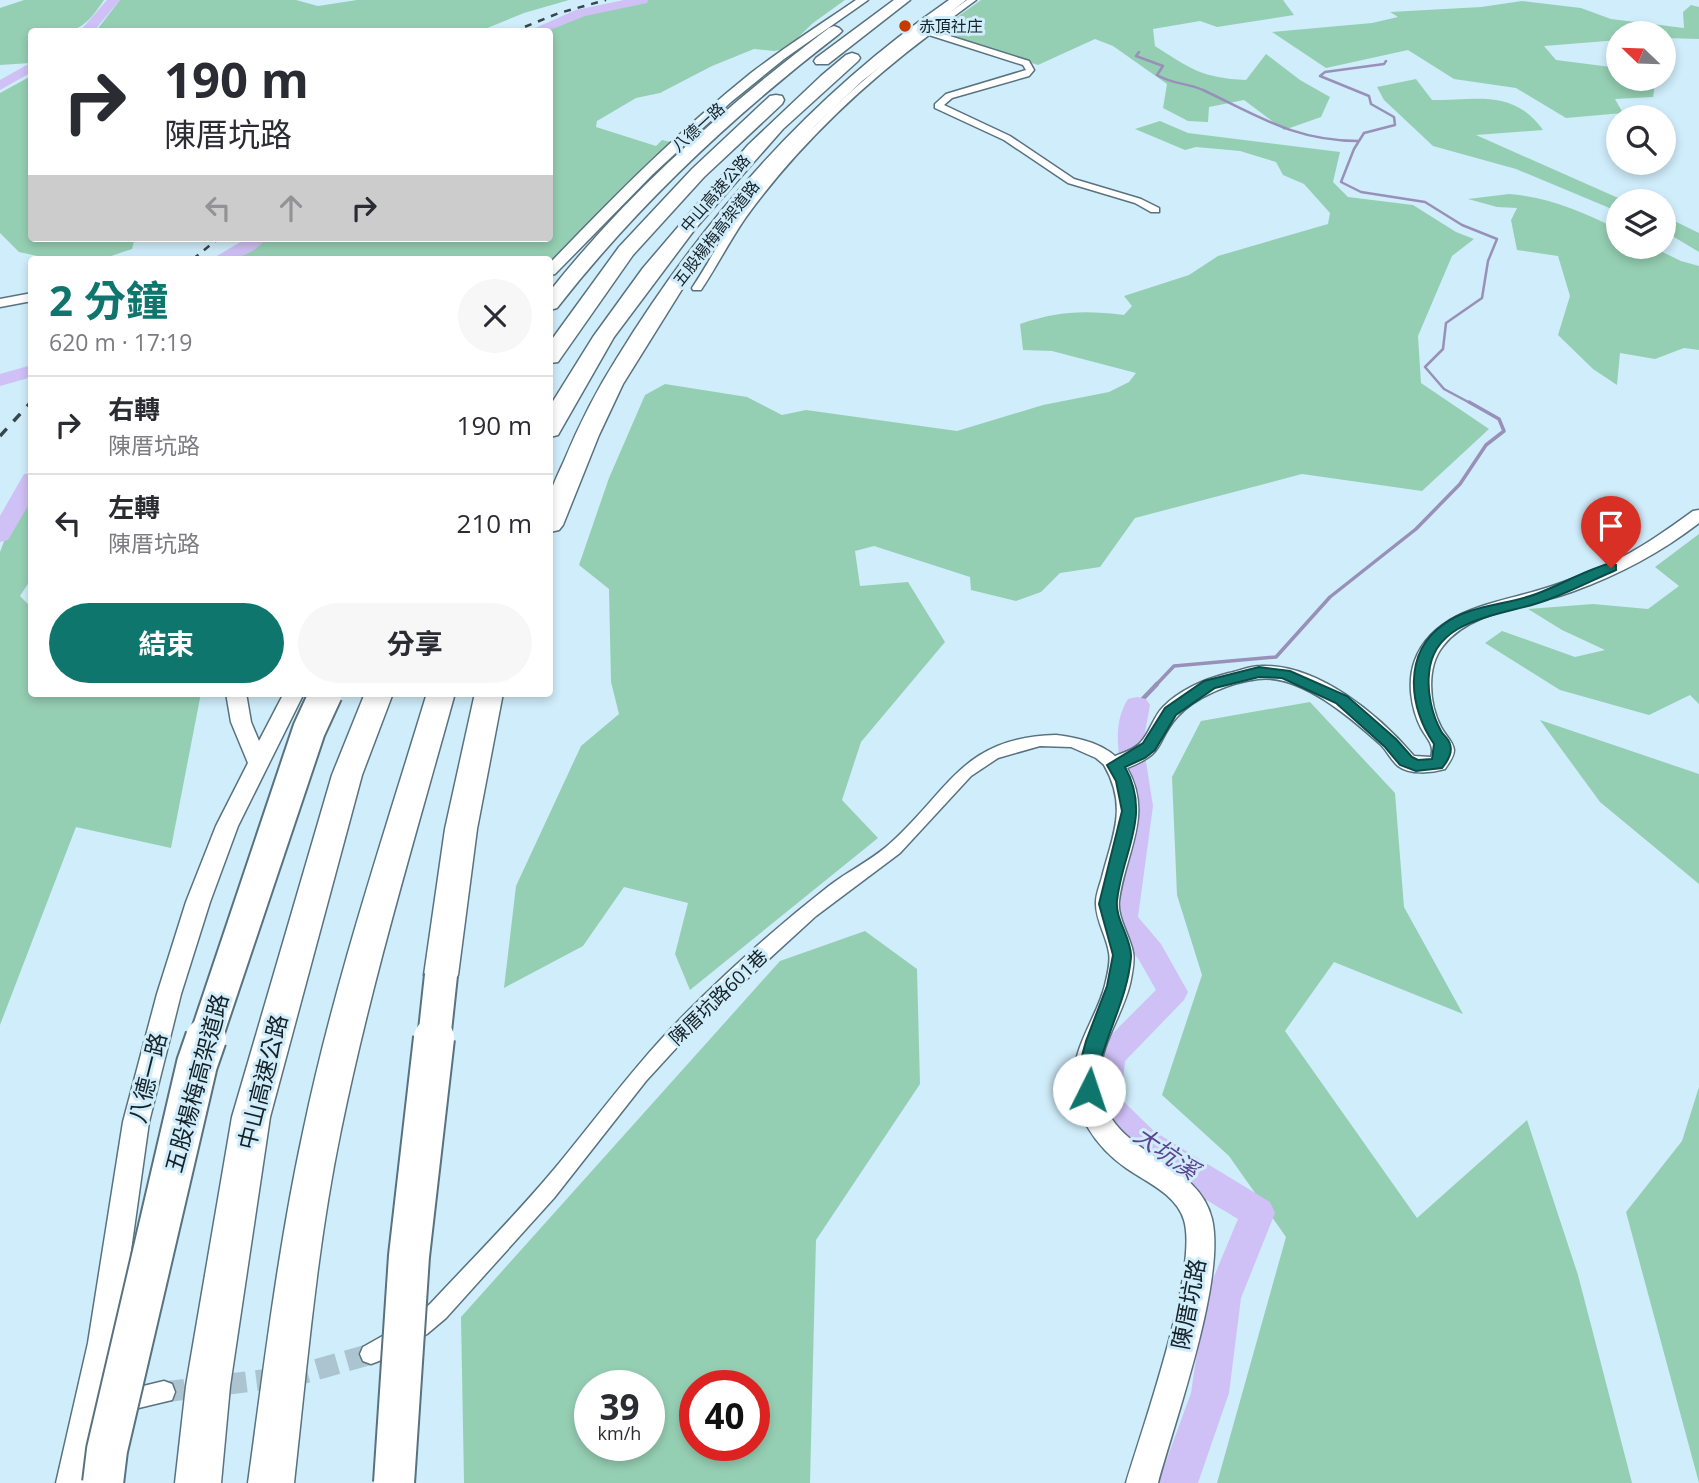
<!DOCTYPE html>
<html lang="zh-TW">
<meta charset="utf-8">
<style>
:root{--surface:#fff;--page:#f7f7f7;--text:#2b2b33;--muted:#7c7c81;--line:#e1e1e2;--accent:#0f766e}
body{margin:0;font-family:"Open Sans","Noto Sans TC",sans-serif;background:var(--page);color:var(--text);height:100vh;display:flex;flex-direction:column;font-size:26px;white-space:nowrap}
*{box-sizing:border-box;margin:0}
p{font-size:23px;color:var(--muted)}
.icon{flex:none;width:38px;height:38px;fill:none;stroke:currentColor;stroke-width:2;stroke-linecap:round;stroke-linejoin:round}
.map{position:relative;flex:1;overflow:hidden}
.sheet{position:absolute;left:28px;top:256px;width:525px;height:441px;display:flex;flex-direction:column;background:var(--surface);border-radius:7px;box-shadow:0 4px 10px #0003}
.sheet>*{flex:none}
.top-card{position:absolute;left:28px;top:28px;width:525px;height:214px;border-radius:7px;box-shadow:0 4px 10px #0003;background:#fff;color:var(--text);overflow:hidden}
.needle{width:46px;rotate:293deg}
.controls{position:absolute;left:1606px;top:21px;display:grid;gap:14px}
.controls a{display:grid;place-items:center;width:70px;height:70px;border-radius:50%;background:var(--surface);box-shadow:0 4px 10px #0003;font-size:35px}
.speed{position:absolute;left:574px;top:1370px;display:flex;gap:14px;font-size:35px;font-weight:700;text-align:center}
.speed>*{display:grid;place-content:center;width:91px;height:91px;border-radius:50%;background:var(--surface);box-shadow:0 4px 10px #0003;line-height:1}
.speed small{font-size:18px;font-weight:400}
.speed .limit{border:10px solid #d22;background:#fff;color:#111}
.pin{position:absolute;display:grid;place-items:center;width:60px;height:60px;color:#fff;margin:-72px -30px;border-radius:50% 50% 50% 0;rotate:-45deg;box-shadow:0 0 7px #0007}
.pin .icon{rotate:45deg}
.me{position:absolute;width:77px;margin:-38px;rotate:4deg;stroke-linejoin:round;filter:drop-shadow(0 0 5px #0008)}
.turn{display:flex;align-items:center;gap:24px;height:147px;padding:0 21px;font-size:32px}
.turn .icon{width:91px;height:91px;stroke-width:2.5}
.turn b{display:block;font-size:49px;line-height:60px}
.lanes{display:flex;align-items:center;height:66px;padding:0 21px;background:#0003;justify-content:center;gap:35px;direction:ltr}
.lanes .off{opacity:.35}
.round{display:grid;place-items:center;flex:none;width:74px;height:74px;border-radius:37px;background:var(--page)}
.overview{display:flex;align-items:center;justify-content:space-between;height:119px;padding:0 21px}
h1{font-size:42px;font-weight:700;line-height:52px;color:var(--accent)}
.cta{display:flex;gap:14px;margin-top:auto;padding:14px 21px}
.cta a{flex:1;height:80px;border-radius:42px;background:var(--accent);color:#fff;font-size:28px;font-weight:700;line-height:80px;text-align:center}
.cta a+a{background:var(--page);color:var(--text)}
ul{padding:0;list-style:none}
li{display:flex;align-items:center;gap:21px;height:98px;padding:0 21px;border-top:2px solid var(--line)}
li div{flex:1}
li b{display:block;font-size:26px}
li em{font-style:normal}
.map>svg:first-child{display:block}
.green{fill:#95cfb3;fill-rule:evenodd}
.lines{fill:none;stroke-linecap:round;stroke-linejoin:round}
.stream-far2{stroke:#9890b8;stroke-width:2.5}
.stream-far1{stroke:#9890b8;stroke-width:3.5}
.stream{stroke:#9890b8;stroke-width:4.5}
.river{fill:#cfc0f6;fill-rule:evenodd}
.minor-tunnel{stroke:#abc4d0;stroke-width:21;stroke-dasharray:21 10;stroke-linecap:butt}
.minor-casing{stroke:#59727f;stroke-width:3}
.tertiary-casing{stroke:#59727f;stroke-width:3}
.motorway-casing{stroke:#59727f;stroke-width:3}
.minor{fill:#fff;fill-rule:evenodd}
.tertiary{fill:#fff;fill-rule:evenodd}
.motorway{fill:#fff;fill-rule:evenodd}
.rail-far1{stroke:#38474d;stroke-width:2.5;stroke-dasharray:7 7;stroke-linecap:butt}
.rail{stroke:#38474d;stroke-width:3.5;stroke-dasharray:10 10;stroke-linecap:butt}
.motorway-bridge-far1-casing{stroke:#59727f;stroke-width:36;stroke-linecap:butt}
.motorway-bridge-casing{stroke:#59727f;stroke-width:44;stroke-linecap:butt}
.motorway-bridge-far1{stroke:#fff;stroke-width:32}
.motorway-bridge{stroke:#fff;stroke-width:40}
.route{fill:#0f766e;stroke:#0a4d48;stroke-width:2}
.poi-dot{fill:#c43d00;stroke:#d0edfb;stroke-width:2.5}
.labels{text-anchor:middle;stroke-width:6;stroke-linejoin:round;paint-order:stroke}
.far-poi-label{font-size:16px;fill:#162126;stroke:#d0edfb;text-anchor:start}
.far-street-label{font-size:16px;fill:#162126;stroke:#d0edfb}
.street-label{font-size:19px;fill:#162126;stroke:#d0edfb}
.near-street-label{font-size:23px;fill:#162126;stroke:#d0edfb}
.near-water-label{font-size:24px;font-style:italic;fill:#5e4391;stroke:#d0edfb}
</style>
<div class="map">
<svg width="1699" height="1483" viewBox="0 0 1699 1483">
<rect width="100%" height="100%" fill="#d0edfb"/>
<path class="green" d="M24,0H104C80,36 72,32 32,32L30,63L0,65V8Z
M120,0H296L318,6L357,0H569L524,13L480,31H96Z
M644,0H845L813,23L786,49L774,51L754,49L712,66L660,93L636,98L597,121L596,127L656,146L662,140L675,143L585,226L550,263V259H233L266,238H550V32L536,31L601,8Z
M981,0H1283L1294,15L1217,27L1200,21L1153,29L1155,46C1191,69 1202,78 1246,80L1266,54L1300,80L1330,97L1321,117L1284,130L1244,100L1209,107L1208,122L1188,121L1163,108L1167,84L1113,46L1095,39L1038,65L936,32Z
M1522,1L1581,8L1611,19L1684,28L1683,12L1691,5L1699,7V39L1664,38V33H1619V40L1544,46L1556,60L1619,68V79H1656L1653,97L1615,99L1623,113L1566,118L1516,88L1454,79L1408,50L1326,68L1272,32L1372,23L1398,17L1390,12L1481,7Z
M31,76L32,238H135L132,249L102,259H51L19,252L0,233V93Z
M1416,79L1432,100C1477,100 1514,89 1543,130L1476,135L1625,201H1619V212L1516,169L1433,146L1384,100L1377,87Z
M1160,121L1188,133L1340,152L1333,182L1348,197L1413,205L1456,232L1474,239L1452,256L1418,336L1421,383L1489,429L1422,491L1302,474L1135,518L1100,567L1060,573L1041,592L1016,601L971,590L970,577L874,546L855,551L860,586L908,582L945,642L861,742L842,800L878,838L690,990L675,954L688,903L624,887L583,946L504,988L516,886L581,746L619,714L611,682L609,589L579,565L609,478L645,395L665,384L747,397L782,415L806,410L957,431L1043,405L1109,392L1129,382L1136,373L1052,351L1023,350L1020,324C1058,311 1084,310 1124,315L1132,306L1124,296L1189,275L1218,256L1328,224L1330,213L1304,184L1283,175L1276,162L1240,151L1196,147L1185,150L1135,129Z
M1509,194C1548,197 1584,212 1619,230V247H1652L1681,261L1699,266V350L1684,348L1655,359L1620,353L1617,385L1593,369L1558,335L1570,296L1558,256L1517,250L1511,220L1517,208L1497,207L1468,199Z
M1664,216L1699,233V252L1664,231Z
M31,487V579L20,596L31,607L32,693H201L171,848L76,827L0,1025V552L17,507Z
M1699,534V704L1690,695L1649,715L1560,690L1485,643L1502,631L1575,657L1605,650L1562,630L1528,609L1593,604L1648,609L1679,586L1655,567Z
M1310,702L1395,793L1404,907L1463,1014L1334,962L1285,1031L1417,1218L1527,1120L1578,1275L1632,1483H1217L1286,1237L1229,1156L1162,1095L1202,975L1177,895L1172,777L1201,721Z
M1540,720L1699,774V884L1600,802Z
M865,931L917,969L920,1084L816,1240L810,1483H464L461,1317L780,961ZM590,1386H649V1446H590ZM695,1386H754V1446H695Z
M1699,1087V1483L1626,1212L1682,1141Z"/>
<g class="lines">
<path class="stream-far2" d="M1139,52L1136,56L1163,66L1157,75C1171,84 1188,83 1203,90C1258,116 1295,141 1359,141
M1386,61L1384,64L1325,72L1320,76L1369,96L1371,104L1394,117L1395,125L1364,133L1354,149L1341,182L1361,192L1425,202L1462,225L1497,239L1488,261L1482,298L1446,323L1443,349L1425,367L1444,389L1472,404"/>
<path class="stream-far1" d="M1155,686L1174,666L1276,657L1330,597L1416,529L1460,484L1486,445L1504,431L1499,419L1469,402"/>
<path class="stream" d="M1137,705L1157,684"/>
<path class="river" d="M107,0H120L93,32H79Z
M624,0H648L647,3L585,16L545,32H526L576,10Z
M32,62V72L0,90V80Z
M247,238H267C251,257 235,259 212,259Z
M28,366L32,367V377L0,386V374Z
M32,473V499L8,540L0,542V516L24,474Z
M1137,697L1146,699L1150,705L1143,743L1153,806L1138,917L1161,944L1188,992L1184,1000L1125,1061L1121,1099L1155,1132L1270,1202L1275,1213L1241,1298L1229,1393L1198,1483H1158L1191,1393L1205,1298L1238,1219C1206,1199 1099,1139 1089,1105C1085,1094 1093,1058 1099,1047L1156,990L1139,960L1108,919C1113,886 1125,838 1125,806C1125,771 1107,732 1128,699Z"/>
<path class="minor-tunnel" d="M164,1392L294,1376L371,1354"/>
<defs>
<path id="minor" d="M967,0H976L934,31L1029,61L1034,70L1029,76L952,98L944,105L1010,136L1074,179L1141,199L1159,208V212H1151L1135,203L1068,183L1004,140L935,108V104L946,94L1026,70L1023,65L929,35C860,87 797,147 746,217C730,240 717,266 701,290H693L692,288C709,263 722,235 741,211C804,127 882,60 967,0Z
M1056,735C1080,738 1108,744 1123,765L1121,769H1109L1096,758L1071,747L1040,746L998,758L971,776L900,853L816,916L700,1022L646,1081L554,1198L446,1318L427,1334L379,1361L371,1364L363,1361L360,1354L363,1347L411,1320L430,1304C472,1259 516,1215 556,1167C599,1115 638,1061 686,1013C731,968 779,925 829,886C847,872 868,862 886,847C948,794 960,737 1056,735Z
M164,1381L172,1384L175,1392L172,1400L122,1412L114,1409L111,1401L114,1393Z"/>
<path id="tertiary" d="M856,0H868L784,59L731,102L653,174L555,274L550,275V263C613,197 679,131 751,73C785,47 821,24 856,0Z
M32,293V301L0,307V299Z
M1699,510V523C1660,553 1620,574 1574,591C1532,607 1472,609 1443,646C1426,667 1429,704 1441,727C1445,735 1453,741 1454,750C1454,757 1448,764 1445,769C1431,773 1410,775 1398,766C1391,760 1387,751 1381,745C1352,719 1300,673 1258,679C1231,682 1195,697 1177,717C1154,743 1168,752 1127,768C1154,815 1125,853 1119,901C1117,917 1130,936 1133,952C1135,961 1132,974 1130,984C1123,1014 1101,1043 1100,1074C1097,1156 1197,1154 1212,1219C1226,1279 1175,1420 1158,1483H1126C1142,1429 1199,1269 1184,1220C1176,1194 1146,1182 1126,1168C1096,1147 1073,1114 1074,1075C1075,1044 1098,1014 1105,985C1107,976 1111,962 1109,953C1107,937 1095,919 1096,902C1096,894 1100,885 1102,877C1113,834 1128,807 1104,765C1112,753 1130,754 1140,743C1150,733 1153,717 1163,707C1181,689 1205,679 1229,673C1239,671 1250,666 1261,666C1318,664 1379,715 1414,756L1431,757C1435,745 1427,739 1421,728C1411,708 1407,681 1415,660C1435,608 1500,603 1546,588C1567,582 1587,573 1606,565C1639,550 1664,532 1693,511Z
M226,693H246L251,722L259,741L284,693H304L238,826L210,902L181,994L149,1122L118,1343L88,1483H56L88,1343L123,1122L157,994L186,902L216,826L248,763L231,722Z"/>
<path id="motorway" d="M894,0H910L828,64H816L814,61L816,58Z
M949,0H966L862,81L815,126L727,227L689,278L623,384L599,435L563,525L559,530L550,532C550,521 547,507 550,495C553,484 559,472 564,461C579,425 596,391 617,358C704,216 813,94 949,0Z
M834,26L839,28L842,31L839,34C734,115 639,203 557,308L550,310V291C630,190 726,106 829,28Z
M852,53L858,55L860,58L858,61L783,129L695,229L614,337L558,435L550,437V406L593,337L643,268L748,145L821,76L846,55Z
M776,95L782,96L784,100L782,104L704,177L633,255L558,362L550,363V342L619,247L692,169L770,96Z
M365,693H393L362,775L270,1117L230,1386L221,1483H175L186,1386L232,1117L332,775Z
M427,693H455C415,838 371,983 341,1130C317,1246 307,1365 294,1483H248C264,1366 278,1248 303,1132C334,983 383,838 427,693Z
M475,693H503L477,829L458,975L453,984L441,988L429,984L424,975L445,829Z"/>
</defs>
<use href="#minor" class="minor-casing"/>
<use href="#tertiary" class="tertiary-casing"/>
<use href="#motorway" class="motorway-casing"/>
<use href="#minor" class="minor"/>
<use href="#tertiary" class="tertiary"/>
<use href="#motorway" class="motorway"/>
<path class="rail-far1" d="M512,32L559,13L606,0
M193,259L219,238
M29,404L32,401"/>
<path class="rail" d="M0,436L31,402"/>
<defs>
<path id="motorway-bridge-far1" d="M205,1040L309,730L326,693
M434,1040L441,975"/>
<path id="motorway-bridge" d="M103,1483L107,1450L197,1064L206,1038
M394,1483L409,1256L434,1038"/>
</defs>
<use href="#motorway-bridge-far1" class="motorway-bridge-far1-casing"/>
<use href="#motorway-bridge" class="motorway-bridge-casing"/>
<use href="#motorway-bridge-far1" class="motorway-bridge-far1"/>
<use href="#motorway-bridge" class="motorway-bridge"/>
</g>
<path class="route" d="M1611,563L1616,565V570C1593,580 1570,592 1547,600C1506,616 1433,616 1429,674C1427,692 1432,715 1441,731C1443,735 1449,739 1450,744C1453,753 1448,761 1442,768L1416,771L1400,765L1385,747L1336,703L1282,678L1259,677L1215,688L1176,715L1155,750L1145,758L1125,767C1152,816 1122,852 1117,901C1115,920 1132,939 1131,957C1128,996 1107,1032 1098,1070C1096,1079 1101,1087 1096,1095L1089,1098L1082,1095L1077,1074L1086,1041L1107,986L1113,955L1099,904L1122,811L1116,781L1107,765L1143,743L1165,708L1204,681L1259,667L1290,671L1347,696L1396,739L1412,757L1418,760L1432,759L1434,744C1409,708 1402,653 1444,624C1469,605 1507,605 1536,594C1561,585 1585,570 1611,563Z"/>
<circle class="poi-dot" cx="905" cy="26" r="7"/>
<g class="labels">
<g class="far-poi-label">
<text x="919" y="32">赤頂社庄</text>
</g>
<g class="far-street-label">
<text transform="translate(698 127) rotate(-42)" y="6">八德一路</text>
<text transform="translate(715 193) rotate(-49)" y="6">中山高速公路</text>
<text transform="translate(716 233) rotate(-52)" y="6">五股楊梅高架道路</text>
</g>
<g class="street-label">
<text transform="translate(718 997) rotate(-44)" y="7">陳厝坑路601巷</text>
</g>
<g class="near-street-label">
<text transform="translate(148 1078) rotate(-76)" y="8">八德一路</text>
<text transform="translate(263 1082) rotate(-76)" y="8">中山高速公路</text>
<text transform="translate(197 1083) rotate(-75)" y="8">五股楊梅高架道路</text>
<text transform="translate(1189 1304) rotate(-79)" y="8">陳厝坑路</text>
</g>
<g class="near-water-label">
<text transform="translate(1166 1153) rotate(35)" y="8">大坑溪</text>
</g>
</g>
</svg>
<div class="controls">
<a><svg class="needle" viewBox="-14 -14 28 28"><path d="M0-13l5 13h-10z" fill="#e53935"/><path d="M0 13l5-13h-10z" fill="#7c7c81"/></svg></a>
<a><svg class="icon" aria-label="search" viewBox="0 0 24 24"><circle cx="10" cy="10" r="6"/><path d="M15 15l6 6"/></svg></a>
<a><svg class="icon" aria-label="layers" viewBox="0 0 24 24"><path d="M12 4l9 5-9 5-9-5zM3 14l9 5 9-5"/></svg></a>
</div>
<div class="speed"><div>39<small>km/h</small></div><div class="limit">40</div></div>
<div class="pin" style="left:1611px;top:568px;background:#d93025"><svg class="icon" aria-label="arrive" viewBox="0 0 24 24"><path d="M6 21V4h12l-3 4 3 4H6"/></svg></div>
<svg class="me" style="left:1089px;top:1090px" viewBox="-20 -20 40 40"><circle r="19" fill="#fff"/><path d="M0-13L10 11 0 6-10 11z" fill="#0f766e"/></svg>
<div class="top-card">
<div class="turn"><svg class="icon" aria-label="right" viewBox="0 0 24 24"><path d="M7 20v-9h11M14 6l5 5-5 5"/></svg><div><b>190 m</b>陳厝坑路</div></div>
<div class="lanes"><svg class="icon off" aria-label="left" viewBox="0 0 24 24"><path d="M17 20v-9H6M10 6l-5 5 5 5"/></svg><svg class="icon off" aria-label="ahead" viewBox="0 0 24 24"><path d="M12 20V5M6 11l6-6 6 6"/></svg><svg class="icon" aria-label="right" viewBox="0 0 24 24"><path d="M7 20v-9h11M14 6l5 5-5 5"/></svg></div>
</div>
<section class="sheet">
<div class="overview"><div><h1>2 分鐘</h1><p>620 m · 17:19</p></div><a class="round"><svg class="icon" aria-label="close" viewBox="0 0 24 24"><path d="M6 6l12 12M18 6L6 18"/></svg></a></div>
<ul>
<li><svg class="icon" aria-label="right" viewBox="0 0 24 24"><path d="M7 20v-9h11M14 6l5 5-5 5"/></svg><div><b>右轉</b><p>陳厝坑路</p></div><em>190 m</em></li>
<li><svg class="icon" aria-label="left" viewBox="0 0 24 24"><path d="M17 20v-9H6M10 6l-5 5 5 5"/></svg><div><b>左轉</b><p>陳厝坑路</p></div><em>210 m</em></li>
</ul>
<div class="cta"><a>結束</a><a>分享</a></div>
</section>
</div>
